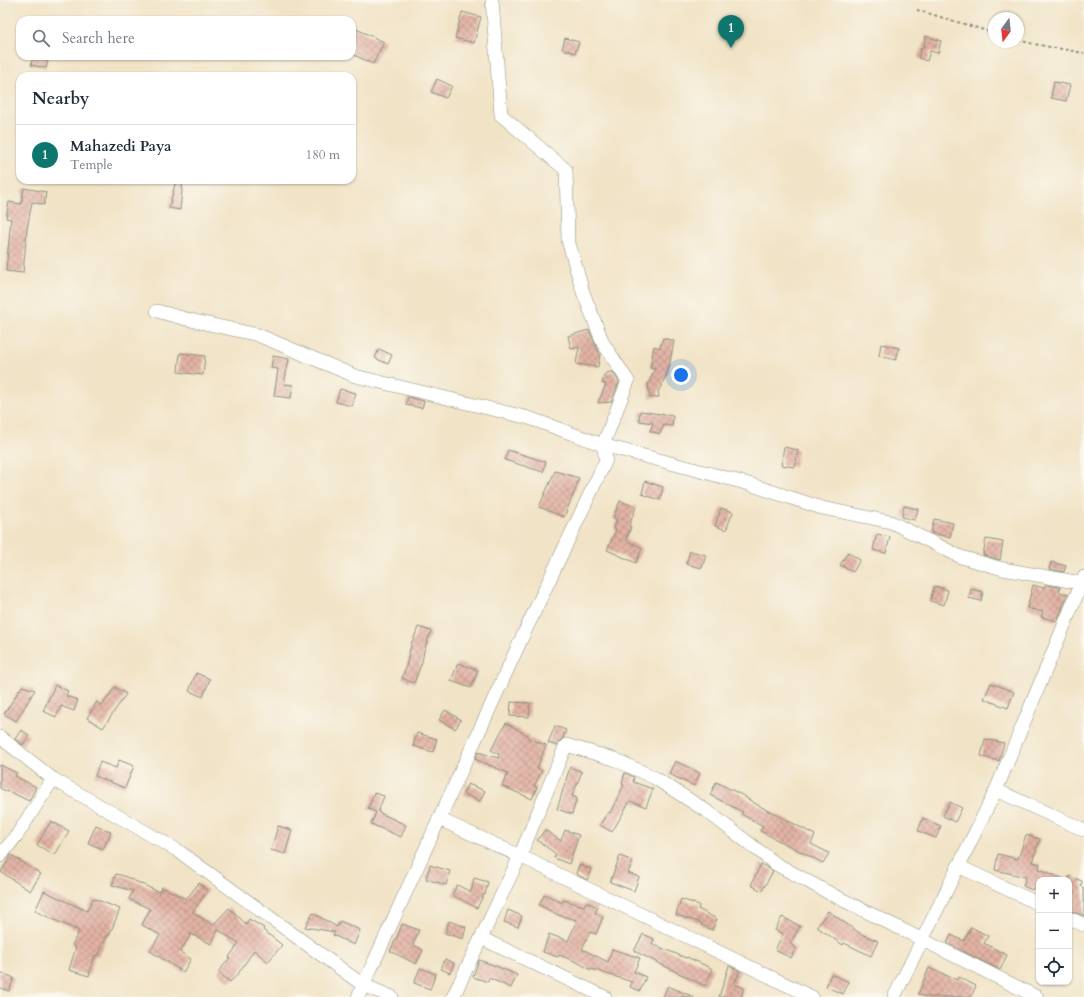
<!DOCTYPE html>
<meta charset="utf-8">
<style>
body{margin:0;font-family:Cardo,serif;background:#f6f6f7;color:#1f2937}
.controls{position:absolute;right:12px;bottom:12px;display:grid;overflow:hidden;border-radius:8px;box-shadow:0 1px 3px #0004}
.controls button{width:36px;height:36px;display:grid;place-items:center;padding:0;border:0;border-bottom:1px solid #e0e1e3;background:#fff;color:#1f2937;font:20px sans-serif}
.compass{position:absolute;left:988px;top:12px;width:36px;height:36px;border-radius:50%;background:#fff;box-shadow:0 1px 3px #0004;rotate:195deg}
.you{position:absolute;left:681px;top:375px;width:14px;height:14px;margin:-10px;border:3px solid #fff;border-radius:50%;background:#1a73e8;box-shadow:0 0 0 6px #1a73e833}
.badge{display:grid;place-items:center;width:26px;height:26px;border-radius:50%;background:#0f766e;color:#fff;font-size:13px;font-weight:700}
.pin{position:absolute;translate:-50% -33px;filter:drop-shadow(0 1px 2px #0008)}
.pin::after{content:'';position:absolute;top:21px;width:14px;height:12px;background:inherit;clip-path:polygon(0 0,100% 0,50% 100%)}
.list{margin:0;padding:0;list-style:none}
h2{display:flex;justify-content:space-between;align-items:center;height:52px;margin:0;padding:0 16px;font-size:17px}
h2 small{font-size:13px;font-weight:400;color:#747a83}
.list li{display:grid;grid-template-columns:26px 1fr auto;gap:12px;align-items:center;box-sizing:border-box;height:60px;padding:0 16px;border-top:1px solid #e0e1e3}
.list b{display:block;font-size:15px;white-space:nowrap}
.list p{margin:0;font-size:13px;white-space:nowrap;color:#747a83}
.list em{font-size:13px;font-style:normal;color:#747a83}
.icon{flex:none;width:22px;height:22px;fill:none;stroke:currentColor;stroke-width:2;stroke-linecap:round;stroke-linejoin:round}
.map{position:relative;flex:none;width:1084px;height:997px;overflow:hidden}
.search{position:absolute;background:#fff;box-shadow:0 1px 3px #0004;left:16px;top:16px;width:340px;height:44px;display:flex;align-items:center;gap:10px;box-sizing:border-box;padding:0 14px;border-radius:12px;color:#747a83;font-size:15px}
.panel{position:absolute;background:#fff;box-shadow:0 1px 3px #0004;left:16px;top:72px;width:340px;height:112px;border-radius:12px}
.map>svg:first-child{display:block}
</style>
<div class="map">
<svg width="1084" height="997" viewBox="0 0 1084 997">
<defs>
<pattern id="building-cross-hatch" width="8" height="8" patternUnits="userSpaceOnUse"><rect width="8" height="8" fill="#e3b3a5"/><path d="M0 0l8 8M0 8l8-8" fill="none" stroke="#b79387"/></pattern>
</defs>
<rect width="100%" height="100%" fill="#fbf7ec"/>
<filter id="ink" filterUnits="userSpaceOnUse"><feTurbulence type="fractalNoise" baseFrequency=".025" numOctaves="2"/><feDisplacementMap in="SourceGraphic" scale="8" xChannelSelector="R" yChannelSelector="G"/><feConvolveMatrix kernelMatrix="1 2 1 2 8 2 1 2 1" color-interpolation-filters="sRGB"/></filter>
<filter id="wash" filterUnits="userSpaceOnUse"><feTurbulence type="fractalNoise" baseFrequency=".012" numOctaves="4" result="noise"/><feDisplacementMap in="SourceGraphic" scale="16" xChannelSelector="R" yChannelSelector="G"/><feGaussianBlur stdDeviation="0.9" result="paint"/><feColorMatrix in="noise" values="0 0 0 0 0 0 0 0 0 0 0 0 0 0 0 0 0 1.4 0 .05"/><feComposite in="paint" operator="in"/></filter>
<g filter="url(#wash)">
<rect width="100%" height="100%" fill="#f1e3c6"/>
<g id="blocks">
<g fill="url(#building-cross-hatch)">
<path d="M462,12L481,17L474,43L455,38Z"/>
<path d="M352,27L384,42L373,64L352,54Z"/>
<path d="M926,36L941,41L938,53L930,51L927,61L918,58L921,48L923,49Z"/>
<path d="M565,38L579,42L575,53L562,49Z"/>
<path d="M33,56H49L46,68L31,65Z"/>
<path d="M437,79L452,86L446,98L431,92Z"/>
<path d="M1054,82L1070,85L1066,101L1051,98Z"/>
<path d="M176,180H183L180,210L169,208Z"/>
<path d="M24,188L46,192L44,205L32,202L27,229L23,273L6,271L11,219L6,218L9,202L21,204Z"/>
<path d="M589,330L596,346L600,354L598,367L576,364L579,347L571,349L568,336Z"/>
<path d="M663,338L674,341L668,372L658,392L659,397L650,398L648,384L655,369L650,368L654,346L660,348Z"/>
<path d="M881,344L899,348L896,360L879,356Z"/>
<path d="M379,349L392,355L388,364L375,358Z"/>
<path d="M180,353L205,356L203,375L178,372Z"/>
<path d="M273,356L289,359L284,384L293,385L291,398L274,396L278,369L271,368Z"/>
<path d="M610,372H613L619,382L611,402L598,403L606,384L602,383L605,374Z"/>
<path d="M340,389L356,393L352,406L336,402Z"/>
<path d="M408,397L424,401L422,408L406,405Z"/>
<path d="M640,411L673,416L672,426L664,425L660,434L650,431L653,423L639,421Z"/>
<path d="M784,447L798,450L795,467L781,465Z"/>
<path d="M508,450L546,462L543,472L505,460Z"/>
<path d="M555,471L579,478L576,488L564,517L539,507Z"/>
<path d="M645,481L663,487L660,500L642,494Z"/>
<path d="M620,501L636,507L629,526L631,527L626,540L642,548L636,563L607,550L616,530L614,528L617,519L613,518Z"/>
<path d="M904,506L918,509L915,520L902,517Z"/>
<path d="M721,508L733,512L726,530L715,526Z"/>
<path d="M934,519L953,523L950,537L931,533Z"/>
<path d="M877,534L890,537L886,553L873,550Z"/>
<path d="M986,539L1003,542L1000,560L983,555Z"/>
<path d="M690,551L706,555L702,568L686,564Z"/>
<path d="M848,552L860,560L853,572L840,565Z"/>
<path d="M1051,562L1066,566L1064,572L1049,569Z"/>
<path d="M1033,585L1044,588L1045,585L1060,587L1059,592L1068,594L1057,621L1041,617L1043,612L1027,608Z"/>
<path d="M934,586L948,590L944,605L930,601Z"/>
<path d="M971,589L983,592L981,601L969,598Z"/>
<path d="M418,627L431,631L424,651L422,662L414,683L402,678L406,667L412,641H413Z"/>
<path d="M458,663L478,670L471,688L451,681Z"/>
<path d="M196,673L210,679L203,697L189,691Z"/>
<path d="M991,683L1014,692L1008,708L984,699Z"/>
<path d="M55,685L68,691L66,696L78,700L74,711L61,706L56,717L43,711Z"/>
<path d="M22,686L35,690L16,721L4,714Z"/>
<path d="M115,687L126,694L103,728L87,718L97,702L102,706Z"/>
<path d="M511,702L530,703L529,717L510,716Z"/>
<path d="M445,710L461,720L455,729L439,720Z"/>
<path d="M506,723L529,736L528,738L546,745L537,768L542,771L534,786L537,787L532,799L502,786L508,773L475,759L478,752L498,758L499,754L491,750Z"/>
<path d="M555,726L566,730L563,738L559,742L557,746L548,743Z"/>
<path d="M21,730L29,735L23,745L15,739Z"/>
<path d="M417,733L437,739L433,752L413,746Z"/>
<path d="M985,739L1004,743L999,761L981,756Z"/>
<path d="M119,760L134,766L125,788L95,776L100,762L116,768Z"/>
<path d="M675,761L700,773L694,786L669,774Z"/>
<path d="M0,765L17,773L15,776L36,787L29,801L8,791V792L0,788Z"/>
<path d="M570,767L582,772L572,796L577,798L572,814L557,809L566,780Z"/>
<path d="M625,773L634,777L633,782L653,789L646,807L630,801L612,832L600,825L608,812L610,813L624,785L622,784Z"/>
<path d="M716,782L746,797V798L770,812V811L815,835L811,844L829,853L823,863L760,831L763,826L741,814L743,812L710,795Z"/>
<path d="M468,784L485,791L480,801L463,794Z"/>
<path d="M374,793L384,796L378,812L406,825L401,837L371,824L376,812L368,809Z"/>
<path d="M950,802L962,808L955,822L943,816Z"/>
<path d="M923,818L941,826L936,838L918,831Z"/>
<path d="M51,821L69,831L55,855L37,845Z"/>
<path d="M96,825L111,832L103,849L88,843Z"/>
<path d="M278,826L292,830L285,854L271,850Z"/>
<path d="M545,830L561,841L565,830L579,835L569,864L554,858L556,854L537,840Z"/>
<path d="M1026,835L1040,839L1032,862L1040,864L1039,869L1067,880H1039V890L1033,888L1032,890L1023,886L1026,877L995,870L998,854L1018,859Z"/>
<path d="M11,855L41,874L30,891L1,872Z"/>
<path d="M620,856L633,861L628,873L639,877L634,891L610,882Z"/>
<path d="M761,864L773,871L762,891L751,885Z"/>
<path d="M430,865L450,871L446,885L426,879Z"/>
<path d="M579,865L591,869L587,880L576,874Z"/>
<path d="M116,874L124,876L159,892L162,887L186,899L199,883L208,891L192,912L213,925L229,908L246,924L249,919L264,928L263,930L282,945L268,962L254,950L238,974L230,982L218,972L230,958L229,957L239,943L218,930L211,944L191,934L180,952L191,959L183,972L150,951L160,935L142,925L150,909L129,899L133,891L112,885Z"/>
<path d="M1069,876L1082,881L1081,886L1084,888V916L1069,910Z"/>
<path d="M474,878L488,882L485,895L484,894L477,908L452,895L457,885L471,892Z"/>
<path d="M44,891L87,911L93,898L120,909L109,936H107L98,956L95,955L89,976L69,970L76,947L72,945L79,931L35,911Z"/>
<path d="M545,894L562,903L563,900L584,906L586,902L598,907L595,913L603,917L596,934L590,932L582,949L608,962L612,949L640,958L634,972L646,977L640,991L630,987L632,982L592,969L591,970L577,962L559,955L558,957L543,952L549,934L568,941L577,920L558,915L539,905Z"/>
<path d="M681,899L699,905L698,909L717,919L712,930L701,925L702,923L676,915Z"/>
<path d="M508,910L522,916L518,927L504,922Z"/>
<path d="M828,911L861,934L878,941L871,956L844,943L843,945L817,927Z"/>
<path d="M313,913L337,927L340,921L360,930L354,945L333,935L335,932L305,927Z"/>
<path d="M782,917L800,926L790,944L796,948L791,958L775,950L783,934L775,930Z"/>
<path d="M449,921L466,927L463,939L445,933Z"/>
<path d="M402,924L419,930L413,945L423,950L416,964L390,951L398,935Z"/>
<path d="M971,927L988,936L984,943L1007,955L1000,970L947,943L951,935L964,941Z"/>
<path d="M643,934L654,939L652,944L686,958L687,957L713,969L705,986L634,951Z"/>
<path d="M445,959L454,963L450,973L441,969Z"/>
<path d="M479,960L496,966L517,975L511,988L489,978L488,982L473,977Z"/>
<path d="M729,966L740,971L734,984L744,988L741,997H719Z"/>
<path d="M420,968L436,974L430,989L414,983Z"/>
<path d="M929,968L957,980L959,977L976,986L971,997H926L918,994Z"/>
<path d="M0,972L14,978L9,991L0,988Z"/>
<path d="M831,974L849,982L843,994L826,987Z"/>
<path d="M668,986L694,997H663Z"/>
</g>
</g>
</g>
<g filter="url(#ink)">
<use href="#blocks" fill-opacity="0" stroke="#88907d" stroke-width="1"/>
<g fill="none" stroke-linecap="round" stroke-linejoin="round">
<defs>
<g id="minor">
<path d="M157,311L186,319L258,335L355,376L529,418L603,445L749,484L822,508L891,522L961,557L1003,569L1081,583"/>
<path d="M0,737L53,779L177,850L363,985L392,997"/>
<path d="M996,790L1084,830"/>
<path d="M439,819L520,856L812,997"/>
<path d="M0,856L17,835L53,779"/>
<path d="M958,866L1039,904"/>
<path d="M1069,918L1084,925"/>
<path d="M481,938L605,997"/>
<path d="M358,997L519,644L606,460L603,445L628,381L603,343L583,292L568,240L566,170L501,115L492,0"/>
<path d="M453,997L520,856L566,745L614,759L655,778L708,812L776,864L831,894L1037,997"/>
<path d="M894,997L996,790L1084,577"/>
</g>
</defs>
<use href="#minor" stroke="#88907d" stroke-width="14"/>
<g stroke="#88907d" stroke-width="2" stroke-dasharray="3 3" stroke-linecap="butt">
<path d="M917,10L994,33"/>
<path d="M1018,40L1034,44L1084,53"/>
</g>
<use href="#minor" stroke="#fff" stroke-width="13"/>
</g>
</g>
</svg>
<div class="controls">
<button>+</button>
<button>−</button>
<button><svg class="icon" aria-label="locate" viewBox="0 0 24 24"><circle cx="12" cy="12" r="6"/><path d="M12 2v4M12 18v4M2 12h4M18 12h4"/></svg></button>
</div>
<svg class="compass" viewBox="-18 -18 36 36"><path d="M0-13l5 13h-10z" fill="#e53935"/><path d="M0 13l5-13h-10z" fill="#747a83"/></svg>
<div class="you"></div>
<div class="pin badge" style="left:731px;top:48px">1</div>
<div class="search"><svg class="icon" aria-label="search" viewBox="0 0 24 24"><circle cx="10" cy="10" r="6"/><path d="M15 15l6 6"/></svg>Search here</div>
<section class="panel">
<h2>Nearby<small></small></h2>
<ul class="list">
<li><span class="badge">1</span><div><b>Mahazedi Paya</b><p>Temple</p></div><em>180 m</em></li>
</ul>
</section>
</div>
